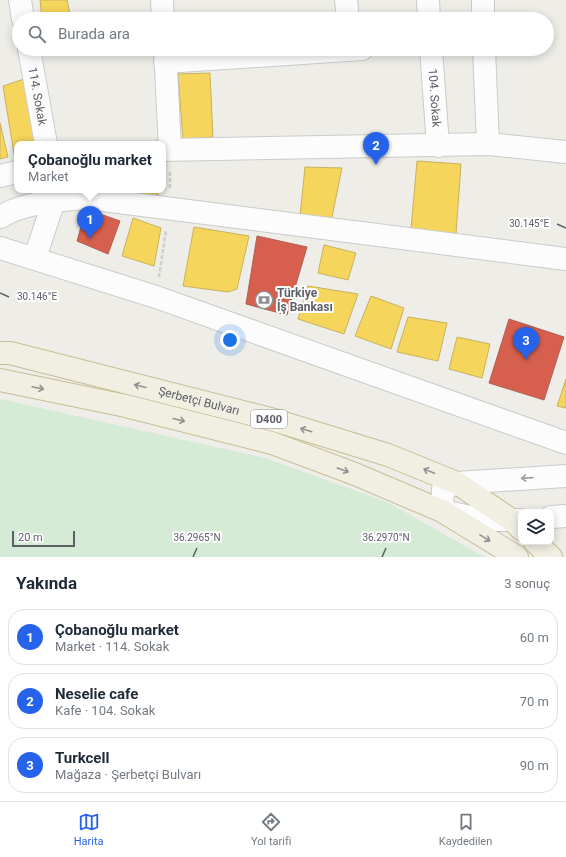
<!DOCTYPE html>
<html lang="tr">
<meta charset="utf-8">
<style>
body{margin:0;font-family:Roboto,sans-serif;background:#f6f6f7;color:#1f2937}
.controls{position:absolute;right:12px;bottom:12px;display:grid;overflow:hidden;border-radius:8px;box-shadow:0 2px 10px #0003}
.controls button{width:36px;height:36px;display:grid;place-items:center;padding:0;border:0;border-bottom:1px solid #e0e1e3;background:#fff;color:#1f2937;font:20px sans-serif}
.scale{position:absolute;left:12px;bottom:10px;width:63px;box-sizing:border-box;padding-left:4px;border:2px solid #5d6067;border-top:0;font-size:11px;line-height:14px;white-space:nowrap;color:#5d6067;-webkit-text-stroke:3px #fff;paint-order:stroke}
.you{position:absolute;left:230px;top:340px;width:14px;height:14px;margin:-10px;border:3px solid #fff;border-radius:50%;background:#1a73e8;box-shadow:0 0 0 6px #1a73e833}
.badge{display:grid;place-items:center;width:26px;height:26px;border-radius:50%;background:#2563eb;color:#fff;font-size:13px;font-weight:700}
.pin{position:absolute;translate:-50% -33px;filter:drop-shadow(0 1px 2px #0008)}
.pin::after{content:'';position:absolute;top:21px;width:14px;height:12px;background:inherit;clip-path:polygon(0 0,100% 0,50% 100%)}
.popup{position:absolute;left:14px;top:141px;width:152px;height:52px;box-sizing:border-box;display:grid;place-content:center;border-radius:8px;background:#fff;filter:drop-shadow(0 1px 3px #0005);font-size:13px;white-space:nowrap;color:#747a83}
.popup b{font-size:15px;color:#1f2937}
.popup::after{content:'';position:absolute;left:50%;top:100%;margin-left:-8px;border:8px solid transparent;border-top-color:#fff}
.list{margin:0;padding:0;list-style:none}
h2{display:flex;justify-content:space-between;align-items:center;height:52px;margin:0;padding:0 16px;font-size:17px}
h2 small{font-size:13px;font-weight:400;color:#747a83}
.list li{display:grid;grid-template-columns:26px 1fr auto;gap:12px;align-items:center;box-sizing:border-box;height:56px;margin:0 8px 8px;padding:0 8px;border:1px solid #e0e1e3;border-radius:16px}
.list b{display:block;font-size:15px;white-space:nowrap}
.list p{margin:0;font-size:13px;white-space:nowrap;color:#747a83}
.list em{font-size:13px;font-style:normal;color:#747a83}
.icon{flex:none;width:22px;height:22px;fill:none;stroke:currentColor;stroke-width:2;stroke-linecap:round;stroke-linejoin:round}
.map{position:relative;flex:none;width:566px;height:557px;overflow:hidden}
.search{position:absolute;background:#fff;box-shadow:0 2px 10px #0003;left:12px;right:12px;top:12px;height:44px;display:flex;align-items:center;gap:10px;box-sizing:border-box;padding:0 14px;border-radius:22px;color:#747a83;font-size:15px}
.sheet{height:244px;background:#fff}
nav{display:flex;justify-content:space-around;align-items:center;box-sizing:border-box;height:56px;border-top:1px solid #e0e1e3;background:#fff;font-size:11px;color:#747a83}
nav a{display:grid;justify-items:center;gap:2px}
nav .on{color:#2563eb}
.map>svg:first-child{display:block}
</style>
<div class="map">
<svg width="566" height="557" viewBox="0 0 566 557">
<rect width="100%" height="100%" fill="#eeede8"/>
<path fill="#d5ebd6" d="M0,399L265,458L387,502L484,557H0Z"/>
<g fill="#f6d55c" stroke="#c8b25f">
<path d="M40,0H67L71,19H42Z"/>
<path d="M210,73L213,137L183,139L178,74Z"/>
<path d="M24,79L38,144H17V154H14L3,86Z"/>
<path d="M0,123L8,157L0,159Z"/>
<path d="M417,161L461,164L456,234L411,229Z"/>
<path d="M305,167L342,168L331,222L300,216Z"/>
<path d="M137,190H158V198L136,197Z"/>
<path d="M133,218L161,228L154,266L122,256Z"/>
<path d="M194,227L249,236L237,289L228,292L183,286Z"/>
<path d="M324,245L356,253L348,280L318,273Z"/>
<path d="M308,286L358,294L344,334L298,319Z"/>
<path d="M371,296L404,308L391,349L355,336Z"/>
<path d="M408,317L447,323L438,361L397,352Z"/>
<path d="M457,337L490,344L482,378L449,369Z"/>
<path d="M566,379V408L557,406Z"/>
</g>
<g fill="#d6604d" stroke="#b26055">
<path d="M86,209L120,221L108,254L77,241Z"/>
<path d="M257,236L307,247L287,315L246,304Z"/>
<path d="M509,319L564,337L544,400L489,383Z"/>
</g>
<g fill="none" stroke-linecap="round" stroke-linejoin="round">
<defs>
<g id="street">
<path d="M20,0L23,19"/>
<path d="M162,0L163,19"/>
<path d="M346,0L348,19"/>
<path d="M428,0L429,19"/>
<path d="M483,0V19"/>
<path id="s1" d="M29,49L46,144"/>
<path d="M165,49L170,149"/>
<path id="s2" d="M431,49L438,146"/>
<path d="M484,49L488,144"/>
<path d="M165,62L362,49"/>
<path d="M163,150L488,144L566,152"/>
<path d="M0,176L17,172"/>
<path d="M0,217C25,202 59,200 87,198L566,259"/>
<path d="M0,248L156,297L566,443"/>
<path d="M35,258L54,200"/>
</g>
<g id="secondary">
<path d="M551,517L566,516"/>
<path d="M521,520H486L442,511L443,489L457,483L566,476"/>
</g>
<g id="highway">
<path id="s3" d="M0,353H10L274,420L388,455L457,483L513,521L521,529"/>
<path d="M0,380L126,406L272,443L355,474L442,511L517,557"/>
<path d="M535,542L551,557"/>
</g>
</defs>
<use href="#street" stroke="#cbcbca" stroke-width="24"/>
<use href="#secondary" stroke="#cacbca" stroke-width="24"/>
<use href="#highway" stroke="#c6be94" stroke-width="24"/>
<g stroke="#cbcfcd" stroke-width="2.5" stroke-dasharray="4 2" stroke-linecap="butt">
<path d="M170,188V171"/>
<path d="M159,277L166,230"/>
</g>
<use href="#street" stroke="#fcfcfc" stroke-width="22"/>
<use href="#secondary" stroke="#fcfcfc" stroke-width="22"/>
<use href="#highway" stroke="#f0efe2" stroke-width="22"/>
</g>
<defs><path id="oneway-shaft" d="M-6 0H5M1.5-3L5.5 0L1.5 3" fill="none" stroke-width="1.6" stroke-linecap="round" stroke-linejoin="round"/></defs>
<g stroke="#909292">
<use href="#oneway-shaft" transform="translate(140 386) rotate(-166)"/>
<use href="#oneway-shaft" transform="translate(38 388) rotate(12)"/>
<use href="#oneway-shaft" transform="translate(179 420) rotate(14)"/>
<use href="#oneway-shaft" transform="translate(306 430) rotate(-163)"/>
<use href="#oneway-shaft" transform="translate(343 470) rotate(20)"/>
<use href="#oneway-shaft" transform="translate(429 471) rotate(-158)"/>
<use href="#oneway-shaft" transform="translate(485 538) rotate(31)"/>
</g>
<use stroke="#9d9ea3" href="#oneway-shaft" transform="translate(527 478) rotate(176)"/>
<path fill="none" stroke="#5d6067" stroke-width="1.5" d="M557,224L566,228M0,293L9,297M193,557L197,548M382,557L386,548"/>
<defs>
<symbol id="bank-ring" viewBox="-11 -11 22 22"><circle r="9.5" fill="#fff" stroke="#909194" stroke-width="1.5"/><path d="M-6-4H6V4H-6ZM0-2.3a2.3 2.3 0 1 0 0 4.6a2.3 2.3 0 1 0 0-4.6Z" fill="#909194"/></symbol>
</defs>
<g fill-rule="evenodd">
<use href="#bank-ring" x="254" y="290" width="20" height="20"/>
</g>
<g text-anchor="middle" stroke-width="4" stroke-linejoin="round" paint-order="stroke">
<rect fill="#fff" stroke="#8e9095" stroke-width="1" x="251" y="410" width="36" height="18" rx="3"/>
<g font-size="11" font-weight="bold" fill="#5d6067">
<text x="269" y="423">D400</text>
</g>
<g font-size="12" fill="#5d6067" stroke="#fff">
<text dy="4" stroke="none"><textPath href="#s1" startOffset="48">114. Sokak</textPath></text>
<text dy="4" stroke="none"><textPath href="#s2" startOffset="49">104. Sokak</textPath></text>
<text dy="4" stroke="none"><textPath href="#s3" startOffset="205">Şerbetçi Bulvarı</textPath></text>
</g>
<g font-size="12" font-weight="bold" fill="#5d6067" stroke="#fff" text-anchor="start">
<text x="277" y="297">Türkiye<tspan x="277" dy="14">İş Bankası</tspan></text>
</g>
</g>
<g font-size="10" text-anchor="middle" fill="#5d6067" stroke="#fff" stroke-width="4" stroke-linejoin="round" paint-order="stroke">
<text x="529" y="227">30.145°E</text>
<text x="37" y="300">30.146°E</text>
<text x="197" y="541">36.2965°N</text>
<text x="386" y="541">36.2970°N</text>
</g>
</svg>
<div class="controls">
<button><svg class="icon" aria-label="layers" viewBox="0 0 24 24"><path d="M12 4l9 5-9 5-9-5zM3 14l9 5 9-5"/></svg></button>
</div>
<div class="scale">20 m</div>
<div class="you"></div>
<div class="pin badge" style="left:90px;top:239px">1</div>
<div class="popup"><b>Çobanoğlu market</b>Market</div>
<div class="pin badge" style="left:376px;top:165px">2</div>
<div class="pin badge" style="left:526px;top:360px">3</div>
<div class="search"><svg class="icon" aria-label="search" viewBox="0 0 24 24"><circle cx="10" cy="10" r="6"/><path d="M15 15l6 6"/></svg>Burada ara</div>
</div>
<section class="sheet">
<h2>Yakında<small>3 sonuç</small></h2>
<ul class="list">
<li><span class="badge">1</span><div><b>Çobanoğlu market</b><p>Market · 114. Sokak</p></div><em>60 m</em></li>
<li><span class="badge">2</span><div><b>Neselie cafe</b><p>Kafe · 104. Sokak</p></div><em>70 m</em></li>
<li><span class="badge">3</span><div><b>Turkcell</b><p>Mağaza · Şerbetçi Bulvarı</p></div><em>90 m</em></li>
</ul>
</section>
<nav>
<a class="on"><svg class="icon" aria-label="map" viewBox="0 0 24 24"><path d="M3 6l6-2 6 2 6-2v14l-6 2-6-2-6 2zM9 4v14M15 6v14"/></svg>Harita</a>
<a><svg class="icon" aria-label="directions" viewBox="0 0 24 24"><path d="M12 3l9 9-9 9-9-9zM9 14v-3h6M13 9l2 2-2 2"/></svg>Yol tarifi</a>
<a><svg class="icon" aria-label="saved" viewBox="0 0 24 24"><path d="M7 4h10v16l-5-4-5 4z"/></svg>Kaydedilen</a>
</nav>
